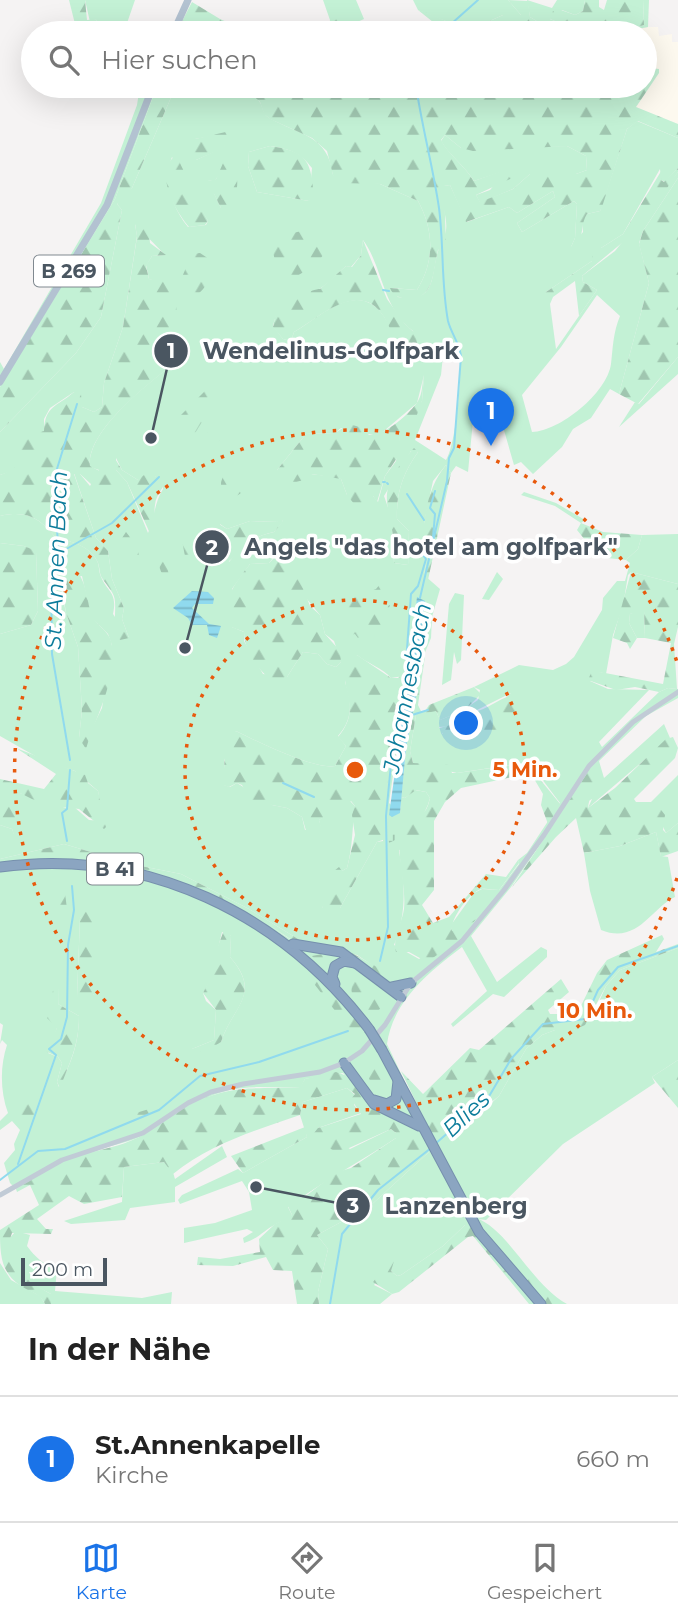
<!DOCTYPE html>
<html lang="de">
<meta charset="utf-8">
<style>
body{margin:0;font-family:Montserrat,sans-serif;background:#f6f6f6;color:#222}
.scale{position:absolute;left:21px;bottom:18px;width:86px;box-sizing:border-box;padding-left:7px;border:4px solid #4a5661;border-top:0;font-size:19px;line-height:24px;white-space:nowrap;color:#4a5661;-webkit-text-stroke:5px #fff;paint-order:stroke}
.you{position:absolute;left:467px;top:724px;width:24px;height:24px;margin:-18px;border:5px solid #fff;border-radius:50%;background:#1a73e8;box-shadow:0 0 0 10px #1a73e833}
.badge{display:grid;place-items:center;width:46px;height:46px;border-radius:50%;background:#1a73e8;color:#fff;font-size:23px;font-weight:700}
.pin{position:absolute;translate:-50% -58px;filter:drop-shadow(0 2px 4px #0008)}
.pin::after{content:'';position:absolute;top:37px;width:24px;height:21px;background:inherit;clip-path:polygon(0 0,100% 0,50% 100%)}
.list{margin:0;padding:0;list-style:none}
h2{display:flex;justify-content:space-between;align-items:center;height:91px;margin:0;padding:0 28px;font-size:30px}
h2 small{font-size:23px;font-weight:400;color:#767676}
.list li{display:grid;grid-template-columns:46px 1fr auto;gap:21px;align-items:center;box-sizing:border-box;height:126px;padding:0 28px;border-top:2px solid #e0e0e0}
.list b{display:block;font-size:26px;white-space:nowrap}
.list p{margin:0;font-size:23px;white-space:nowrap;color:#767676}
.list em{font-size:23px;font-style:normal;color:#767676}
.icon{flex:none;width:38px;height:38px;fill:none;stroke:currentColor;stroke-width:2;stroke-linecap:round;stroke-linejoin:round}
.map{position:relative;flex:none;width:678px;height:1304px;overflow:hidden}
.search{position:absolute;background:#fff;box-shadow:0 7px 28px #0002;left:21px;right:21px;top:21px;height:77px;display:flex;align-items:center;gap:18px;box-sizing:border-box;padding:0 24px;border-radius:38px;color:#767676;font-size:26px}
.sheet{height:217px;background:#fff}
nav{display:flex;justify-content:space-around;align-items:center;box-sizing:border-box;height:98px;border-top:2px solid #e0e0e0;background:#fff;font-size:19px;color:#767676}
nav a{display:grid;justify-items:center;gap:4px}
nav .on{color:#1a73e8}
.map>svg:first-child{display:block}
</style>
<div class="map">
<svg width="678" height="1304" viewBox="0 0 678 1304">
<defs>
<pattern id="forest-firs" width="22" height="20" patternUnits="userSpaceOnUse" patternTransform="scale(1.75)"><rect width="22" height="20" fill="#c3f1d5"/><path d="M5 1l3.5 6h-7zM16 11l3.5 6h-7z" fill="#a0c6b0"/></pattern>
<pattern id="wetland-marsh" width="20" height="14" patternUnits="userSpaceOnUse" patternTransform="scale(1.75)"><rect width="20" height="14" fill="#c3f1d5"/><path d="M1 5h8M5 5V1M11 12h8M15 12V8" fill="none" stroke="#a0c6b0"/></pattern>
<pattern id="water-rules" width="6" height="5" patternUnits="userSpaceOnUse" patternTransform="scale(1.75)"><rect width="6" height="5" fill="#90daee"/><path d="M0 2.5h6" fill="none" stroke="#78b4c4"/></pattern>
</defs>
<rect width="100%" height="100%" fill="#f5f3f3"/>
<path fill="#fdf9ef" d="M648,27H658L659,36L672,34V42H678V124L636,107L659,73L645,81V33H626Z"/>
<g fill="#c3f1d5" fill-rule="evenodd">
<path d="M85,0H135L126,26L97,22L96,19L90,22Z"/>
<path d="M323,0H356L364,19L355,23L352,33H349V24L332,29L333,33H252L233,25L324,31L329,27L330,20Z"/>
<path d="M413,0H508L521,15H503L463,33H445L453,24L418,10Z"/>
<path d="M527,0L552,8L557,0H585L583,11L575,15L562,10L550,19L562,24L561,28H548L530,17Z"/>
<path d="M643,0H649L648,27L616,33L644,25Z"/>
<path d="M140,86L148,88L157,86L115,199L0,387V362L4,369L101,203L137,105Z"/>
<path d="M176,86H243C247,91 255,95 259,101C264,108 262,115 271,119C300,135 328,135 333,175L380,184L418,201C434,230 435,261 417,290L392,288L398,297C437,303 430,278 438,251C440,245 445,237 446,230C448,216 439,201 443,186L450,185L467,222L509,207L517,213L553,191L555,197L517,223L522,232L574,201L577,204L575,238L571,247L583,232L582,221L587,214L600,211L627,129L637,121L678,138V168L665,182L661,180L660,169L623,234L601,248L592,261L546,292L545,304H550L556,349L597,290L583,282L582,276L615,251L678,172V178L643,231L639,243L649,283L619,394L610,389L591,418L573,429L562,447L533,474L521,462L514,465L495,399L475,400L468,472L456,466L451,473L446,465L433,481L424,523L430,538L424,575L440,589L432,617L431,638L416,674L391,678C383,668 368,664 357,655L345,682C352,703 353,719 338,736L346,746L335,766C315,770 256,741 236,731L224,761V785L230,787L237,783L272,805L287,808L302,817L305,830H321L319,820L350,801L355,806C352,828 353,846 347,868L342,871L322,908H340L377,842L383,841C384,808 382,745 401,718L389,803L400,813L401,797L405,798L415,790L426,792L430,798C426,816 409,834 399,851C405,883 407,914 394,945L419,959L461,931H452L451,925L474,893L482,889L499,890L519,864L518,860L527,853L560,803L529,762L457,773L413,763L410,751L416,715L421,711H436L440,720L462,711L466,719L455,726L439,727L444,736L471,723L477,725L511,693L473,712L469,706L478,700L480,690L474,687L519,665L553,670L566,664L574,657L602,610L603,598L617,581H625L630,563L626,560L638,549L642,535L678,534V584L631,572L628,575L623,606L613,635L606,674L600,672L590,681L608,689L649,690L599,742L602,747L659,692L668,688L678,689V698L646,716L599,761L604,778L664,724L670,738L588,808L592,799L558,818L511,887L471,936L497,982L541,947L547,950V957L504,997L493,994L453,1027L451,1024L487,991L462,947C429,972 393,1001 387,1044L429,1133L483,1111L499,1096L526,1049L542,1035L555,1030H574L593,1015L606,986L620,970L678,948V1060L652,1077L655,1083L563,1144L486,1220L478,1219L508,1262L546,1304H535L470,1226L465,1225L443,1246L401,1275L397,1276L391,1271L392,1264L374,1285L392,1294L380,1304H319L318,1292L328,1249L317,1235L369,1207L429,1152L397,1117L374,1109L343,1073L305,1079L301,1087C275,1089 251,1084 226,1091C194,1099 174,1121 146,1134C131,1142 115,1144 99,1150C71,1161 44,1176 16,1189L10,1183L4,1163L15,1150L14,1144L20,1130L12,1121L0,1130V1121L8,1113C0,1091 0,1066 7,1045L2,1040L0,1044L3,1025L0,1023V863C86,854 172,868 248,911C264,920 278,932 293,941C310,949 333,946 351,954C370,963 379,979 401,981L392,978L357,955L303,942L249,909L181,874L131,864L64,844L0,859V825L12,829L14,834L20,793L66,808L73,806L89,820L103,821L98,791L75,771L44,761L0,736V634L31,625L38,611L36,552L24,546L0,543V516C27,510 41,518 57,540C71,539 93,548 98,563C99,566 99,571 100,574C106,592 118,591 113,614L129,638L122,619L124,608L112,579L108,551L96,538L74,473L80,474L90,486L99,470L90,467C86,432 146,385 172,365L159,282L149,279L146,265L152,256L165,255L135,224L137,236L123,327L104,383L102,407L94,412L82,407L74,392L50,408L44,419V431L16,470L0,475V432L76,353L101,317L122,210L117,204L124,193L132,188ZM225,134L224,147L196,160L195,139ZM270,146C289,149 300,152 312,168L309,201L257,192L248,166L249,152ZM172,157L208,221L206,225L188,227C173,208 162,181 172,157ZM220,174L221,208L208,181L215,180ZM363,240C383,267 382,308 413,331L415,346L409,349C391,336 394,331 383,315C357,279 320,317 294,332L291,341L283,339L273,326C281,292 296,305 321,288C330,282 338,273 346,266L351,267L361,255ZM597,295L620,316C613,333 613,347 611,364C607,393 560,431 532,432L522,395L561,347ZM457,343C465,359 456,446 446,460L415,440L441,375L444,346ZM424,375L422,401L400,435L396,461L385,476L378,502L373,496L347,495L341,479L336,477L277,470L306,434L335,433L341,428L378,436L417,403ZM411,451L418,452C403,473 396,493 397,519L409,531L408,565L394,563L392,519L384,496ZM116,458L122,470L138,480L154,478L160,472L163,489C154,503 155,517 148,533L127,482L116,470ZM277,518L283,521L274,532C252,537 243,545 229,562L220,524L227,529L250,521L278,522ZM273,558L320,615L325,634L334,641L341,662L336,667L327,664L318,654L303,652L287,677L263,674L244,641V632L232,627V589L250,564L269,563ZM82,576L91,617L108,634L112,645L102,708L92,728L79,738L82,710L78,647L66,613L59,579ZM87,912L93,994L97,998L77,996L80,918ZM222,932L231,936L230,957C263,994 232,1007 221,1042L192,1049L214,1040L216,1010L206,1001L203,993L210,981ZM59,986L58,1004L79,1016C79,1044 71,1063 59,1087L57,1082L62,1063L58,1057L48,1053L57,1028Z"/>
<path d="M380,86H413V96L388,92Z"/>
<path d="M445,135L461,148L567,146L586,156L587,170L576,174H530L513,189L480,203L476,195L490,190L507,170L474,181C464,165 449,155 441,141Z"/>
<path d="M678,357V374L619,427L635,402L639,404Z"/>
<path d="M524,492L556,503L585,520L581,523L555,506L521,495Z"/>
<path d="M497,572L503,579L489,600L482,599Z"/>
<path d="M455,593L464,595L461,660L457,664L454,652L451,680L442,685L449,604Z"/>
<path d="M640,610L644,611L645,638H637L629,623L630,614Z"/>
<path d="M678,775V823L666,833L651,802Z"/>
<path d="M656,832L661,856L668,857L675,897C652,907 638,945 601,930L590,891L584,853L620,846Z"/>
<path d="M347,1088L355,1095L354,1105L361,1113L318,1128L350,1149L391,1129L396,1133V1138C360,1162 323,1181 288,1207L292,1215C287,1221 282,1220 276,1224C263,1231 258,1239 244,1243L243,1238L253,1232L247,1229L184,1243V1228L215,1223L252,1210L249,1192L242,1181L180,1204L178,1200L182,1195L238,1169L243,1173L307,1137L300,1115L303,1102Z"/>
<path d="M222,1146L227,1157L175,1187V1202L130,1208L125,1220L71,1224L64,1221L122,1202L124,1167L164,1162L172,1169L175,1179Z"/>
<path d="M16,1231L30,1235L27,1246C35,1257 44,1265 57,1269L55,1291L142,1298L172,1292L171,1304H51V1294C27,1281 5,1272 7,1241Z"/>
<path d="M0,1263L11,1280L40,1296L45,1304H0Z"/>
</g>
<g fill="url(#forest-firs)" fill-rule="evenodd">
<path d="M69,0H85L87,20L97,19L94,30L76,28Z"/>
<path d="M508,0L528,1L530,17L548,28H561L562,24L550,19L553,11L561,10L575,15L583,11L585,0H599V7L604,10L607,0H643L644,25L616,33H463L503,15H521Z"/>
<path d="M192,2L220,19L252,33H176Z"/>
<path d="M418,10C432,14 442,19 454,25L445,33H425L433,26V22Z"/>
<circle cx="341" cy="25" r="9"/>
<path d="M651,68L659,69V73L636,107L678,124V138L638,121L627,129L602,207L600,211L587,214C581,223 583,234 579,244L571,247L575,238L577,204L574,201L522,232L517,223L555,197L553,191L517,213L509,207L466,222L450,185L444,186L446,246L438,250C433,269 435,300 408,299C400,298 393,296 390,288L417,290C435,261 434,230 418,201L380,184L342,183L333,175L327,151L312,138L270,119L264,114L260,102L243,86H380L388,92L412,96L413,86H419L421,95L427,86H589L584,90L586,93C605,82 618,83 638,93L645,86L647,72ZM445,135L461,148L473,151L567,146L586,156L587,170L576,174H530L513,189L480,202L476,195L512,178V173L507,169L474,181C464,165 448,154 441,140Z"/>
<path d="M157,86H176L132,188L117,204L122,210L101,317L76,353L0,432V387L115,199Z"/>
<path d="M230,131L224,148L196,160L186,152V145L195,139Z"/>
<path d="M270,146C294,150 309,153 312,180C313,190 315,192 309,201L257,192L248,166L249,152Z"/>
<path d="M176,155L208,221L205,225L189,227C175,211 153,172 176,155Z"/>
<path d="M224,161L233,163C240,179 240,202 221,208L214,194L208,189V181L216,179Z"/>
<path d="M663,168L661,180L664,182L678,168V172L640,228L582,276L583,282L597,290L579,316L575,281L553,297L550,304H545L543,298L546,292L592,261V247L601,248L623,234Z"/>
<path d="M678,178V357L638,404L619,394L649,283L639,244L643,231Z"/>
<path d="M139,222L149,232L150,243L166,255L152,256L146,266L149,279L171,282L177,304L172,365C147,385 86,432 90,466L111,477L113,490L103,495L80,474H74L96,538L108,551L112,579L124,608L122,619L129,638L120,640C112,625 116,618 115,602C115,593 107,586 102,578C99,573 100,568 98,563C93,548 70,539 57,540C41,518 27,510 0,516V475C17,468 21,466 20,446L33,434L44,431C45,405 57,407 74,392L81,394L82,407L94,412L102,407L104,383L123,327L137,237L135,223Z"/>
<path d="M311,229L326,233C335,254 310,268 294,278C276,272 270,254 274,237Z"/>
<path d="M363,240L387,299L405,324L416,334L417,344L409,349L400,346C393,337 390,327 384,317C360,278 320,317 294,332L291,341L283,339L273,327C275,320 275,309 281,304C287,300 313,289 320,289L346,266L352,267L361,255Z"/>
<path d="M200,253L212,261C215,278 204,290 191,300L185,295L182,277L192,254Z"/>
<path d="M424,374L422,401L411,431L400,435L399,455L385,476L377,502L373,496L364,506L355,505L347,495L341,479L312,474C299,485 286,485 277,470L306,434L335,433L349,424L363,428L369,435C383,437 410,414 418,401C423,393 422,382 424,374Z"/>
<path d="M205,391L211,392L216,399L192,438L176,432L173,423Z"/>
<path d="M215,416H220L224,423L219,441L210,445L203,443Z"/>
<path d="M414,448L418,452C403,473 396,493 397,519L409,531L408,565L394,563C397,503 366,501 414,448Z"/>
<path d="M114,457L122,470L138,480L144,475L155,477L160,468L166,469C170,484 156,492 155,505C153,518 159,525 152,538L127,482L116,470Z"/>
<path d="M446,465L451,473L428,580L424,575L430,538L423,534C425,509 430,484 446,465Z"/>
<circle cx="233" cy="484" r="12"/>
<path d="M272,510L281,515L283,522L274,532C241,539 244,554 219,568L214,543L215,527L219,524L227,529L250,521L278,522L267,511Z"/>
<path d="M581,523L603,532L642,535L638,549L626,560L579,555L585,540L577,530Z"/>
<path d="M187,528L194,550V566L188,572L181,535L183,529Z"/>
<path d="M126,532L137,546L140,561L137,564L122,538Z"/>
<path d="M0,543L24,546L36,551L38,611L31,625L0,634Z"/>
<path d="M163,547L169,575L166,578C157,570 159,560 159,549Z"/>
<path d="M277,555L286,556L296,570L310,606L320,615L325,634L340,651L341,662L336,667L327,664L318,654L303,652L287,677L273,681C258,671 244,650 244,632C239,629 232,629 229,624C217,605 239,578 250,564L269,563Z"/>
<path d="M58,561C84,567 85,587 90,610C93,625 111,630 112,646C116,682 96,716 86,749L79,738L82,710L78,647L66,613Z"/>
<path d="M631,572L678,584V627L674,644L677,689L668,688L659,692L635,687L616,690L588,680L591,673L600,672L663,684L671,643L645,638L644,611L630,614L629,623L637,638L630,649L627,643L613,638Z"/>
<path d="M387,576L390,577L388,593L375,601V608L390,605L382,629L371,643L366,634L358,638L355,634L350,635L351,619L335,609L338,596L349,583L366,593L376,589Z"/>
<path d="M420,653L425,656L418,705L421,711L416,715L410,751L413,763L449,765L452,773H457L532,762L534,772L561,805L548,824L541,805L543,794L533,777L522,775L461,788L445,802L434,821V890L422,905L433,923L449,917L486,874L506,877L518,860L519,863L499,890C494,890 486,888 481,889C469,893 450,919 452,931H461L477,918L457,941L427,962L409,952H396C392,939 402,923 404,909C407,879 389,842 410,817C424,816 427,811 430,798L426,792L416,790L405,798L401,797L406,748L416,697L406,693L401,718L395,728L384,813L388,838L377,842L340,908L331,916H325L322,908L334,871L339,867L342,871L347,868L355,835L352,815L355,806L351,801L345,806L346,814L334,813L319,820L322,830L317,834H307L302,817L287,808L251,801L242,785L237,783L229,787L223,785C225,767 222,744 236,731C256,741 315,770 335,766L346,746L338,737C364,706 337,690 347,659L357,655L391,678H398L406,671L409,674L418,672Z"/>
<path d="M474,687L481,694L469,706L473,712C495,709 514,680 534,704L518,719L516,728C489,743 492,732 471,723L465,726L466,738L447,749L443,744V733L432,732C442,725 454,726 466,719L465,714L462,711L440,720L436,711L426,713L425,711L429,705Z"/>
<path d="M673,737L678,748L675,758L634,799L636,802H655L665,815L663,830L666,833L678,823V851L661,857L656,832L620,846L584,853L576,818L556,837L512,887L588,772L595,769C598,787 589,795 588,808L615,788L666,739Z"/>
<path d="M16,748L85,775L88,783L98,791L106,827L104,829L79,809L44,805L20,793V833L14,835L12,829L0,825V779L44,789L56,774Z"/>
<path d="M64,844L131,864L181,874L249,909L303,942L343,948L402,981L387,980L350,954L295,942L247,911L164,876L100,861L63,859L0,863V859Z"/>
<path d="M64,886L68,916L65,917L59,914L57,902L60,888Z"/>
<path d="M92,903L97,907L93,994L101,999L100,1001L80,1000L77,996L80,918Z"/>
<path d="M224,930L231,936L230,957C263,995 232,1007 221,1042L206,1051L192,1053V1049L214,1040L216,1010L203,993L209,981L203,971L205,962L215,954Z"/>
<path d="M662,935L664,939L656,952L678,944V948L620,970L606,986L585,1025L574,1030H555L542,1035L526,1049L499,1096L437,1146L401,1071L423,1094L470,1048L479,1050L561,979L569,992L548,1010L550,1014H577L597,973L607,960Z"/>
<path d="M290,953C321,974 347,1006 369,1036L367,1041L358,1040Z"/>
<path d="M322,954L342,956L332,965L329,975L312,956Z"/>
<path d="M363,980L380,993L383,1002L380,1009L371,1016C359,1007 346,995 354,981Z"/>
<path d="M57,984L58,1004L79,1016C79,1045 70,1062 60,1088L57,1082L62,1063L58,1057L45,1051L57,1028L47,1018L54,986Z"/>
<path d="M374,1046L390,1076L383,1086H375L369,1079L366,1057Z"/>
<path d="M678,1060V1108L652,1077Z"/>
<path d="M336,1072L350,1077L374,1109L414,1126L429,1152L369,1207L317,1235L328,1249L318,1292L319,1304H297L292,1271L273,1270L266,1257L233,1266L197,1265L198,1257L220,1259L260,1252L259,1239L275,1224L292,1215L287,1204L307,1195L337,1172L351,1168L396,1138V1133L391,1129L338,1153L315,1140L314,1133L318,1128L361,1114L351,1099L355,1094L347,1088L303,1102L300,1115C254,1131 212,1143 173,1174L164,1162L124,1167L122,1197L84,1204L69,1196L37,1219L46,1229H53L51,1234L12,1233C0,1264 29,1282 51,1294V1304H45C41,1296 36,1294 28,1290C1,1276 0,1258 0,1230L39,1205L30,1185L17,1192L16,1189C36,1177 56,1165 78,1157C95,1150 114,1148 130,1141C153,1133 169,1115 190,1105C233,1083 256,1090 300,1087L305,1079Z"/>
<path d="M19,1094L42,1103L31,1131L18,1126L16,1122Z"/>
<path d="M149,1109L155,1123L134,1135L126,1116Z"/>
<path d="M305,1127L307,1137L243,1173L231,1156Z"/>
<path d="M476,1218C507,1228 531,1284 567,1304H546L508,1262Z"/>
<path d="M465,1225H470L535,1304H529L473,1236L468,1237L399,1292L392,1294L373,1282L389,1261H394L391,1271L397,1276L401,1275L443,1246Z"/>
</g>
<path fill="url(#wetland-marsh)" d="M387,821L399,822L395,840L389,843Z"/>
<g fill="url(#water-rules)">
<path d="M192,591L208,592L214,598L213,604H195L192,608L209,624L221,626L217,638L209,635L207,625H192L188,618L173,608Z"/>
<path d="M417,597L425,601L418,672L408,674Z"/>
<path d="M413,690L416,697L406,748L400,813L392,817L389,815L406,693Z"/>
</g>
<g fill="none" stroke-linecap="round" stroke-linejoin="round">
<g stroke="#90daee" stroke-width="2">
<path d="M441,33L478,0"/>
<path d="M416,86C422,127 433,167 439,208C444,246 441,283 448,321C451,333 459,342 461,356L454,448L449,458L447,481L420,598"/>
<path d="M383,290L389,291"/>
<path d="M383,482H385"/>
<path d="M387,483L388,484"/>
<path d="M407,494L424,520"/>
<path d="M61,552L112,523L159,477"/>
<path d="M405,676L411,594L418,586L426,559L422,554L424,545H428L433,537L435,514L430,508L435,491"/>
<path d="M412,715L428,710"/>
<path d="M70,760L52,654L51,573L59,552L54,499L56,472L77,404"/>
<path d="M283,783L314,797"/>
<path d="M67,841L62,813L67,809L70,770"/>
<path d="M380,961L388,927L386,816L391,764L409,673"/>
<path d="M435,1144L488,1098L511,1059L543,1024L585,1019L598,990L618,967L678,946"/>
<path d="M18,1164L56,1055L49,1049L61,1039L67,1017L68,945L74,910L72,886"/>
<path d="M0,1180L38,1151L65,1149L159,1110L200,1076L259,1062L348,1031"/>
<path d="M330,1304L342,1234L378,1190L431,1148"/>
</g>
<defs>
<g id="highway">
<path d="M0,867C146,847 282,914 369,1029"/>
<path d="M293,944L341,952L401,997"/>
<path d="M335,984L332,977L335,966L344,961L355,963"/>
<path d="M392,987L411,983"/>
<path d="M382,1050L479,1232L541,1304"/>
<path d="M344,1063L374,1104L419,1126"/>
<path d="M374,1100L387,1104L396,1099L398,1081"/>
</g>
</defs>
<use href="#highway" stroke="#7690ad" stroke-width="11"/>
<path stroke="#c1cbd6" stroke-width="5" d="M0,1195L62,1160L143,1133L188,1103L211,1092L243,1084L320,1072L344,1063L362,1051L385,1025L411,983L462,941L504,890L544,835L589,766L633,722L678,692"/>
<g stroke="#b3c2d1" stroke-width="7">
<path d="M173,33L188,0"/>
<path d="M0,382L107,205L153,86"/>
</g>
<use href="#highway" stroke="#8ba5c1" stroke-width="9"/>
<defs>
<path id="highway-bridge" d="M369,1029L382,1050"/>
</defs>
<use href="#highway-bridge" stroke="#7690ad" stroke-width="11" stroke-linecap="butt"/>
<use href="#highway-bridge" stroke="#8ba5c1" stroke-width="9"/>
</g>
<g fill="none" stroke="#e8590c" stroke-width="3.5" stroke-dasharray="3.5 7">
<circle cx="355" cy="770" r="170"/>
<path d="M677 878A340 340 0 1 1 677 662"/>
</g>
<g text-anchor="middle" stroke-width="7" stroke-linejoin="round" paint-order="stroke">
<g fill="#fff" stroke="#808990" stroke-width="2">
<rect x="34" y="255.5" width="70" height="31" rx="5"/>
<rect x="87" y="853.5" width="56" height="31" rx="5"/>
</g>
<g font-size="19" font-weight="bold" fill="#4a5661">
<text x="69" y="278">B 269</text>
<text x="115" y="876">B 41</text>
</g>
<g font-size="23" font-style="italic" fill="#0c7c9b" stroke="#fff">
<text transform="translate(56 560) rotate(-88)" y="8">St. Annen Bach</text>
<text transform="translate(407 688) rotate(-79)" y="8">Johannesbach</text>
<text transform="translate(466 1114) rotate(-43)" y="8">Blies</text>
</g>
</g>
<circle cx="355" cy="770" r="10" fill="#e8590c" stroke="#fff" stroke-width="3.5"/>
<g font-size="21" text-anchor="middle" font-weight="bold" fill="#e8590c" stroke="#fff" stroke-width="7" stroke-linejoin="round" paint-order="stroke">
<text x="525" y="777">5 Min.</text>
<text x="595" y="1018">10 Min.</text>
</g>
<path fill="none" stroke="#4a5661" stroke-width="2.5" d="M151 438L171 351M185 648L212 547M256 1187L353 1206"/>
<g fill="#4a5661" stroke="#fff" stroke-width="2.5">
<circle cx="151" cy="438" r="7"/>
<circle cx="185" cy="648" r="7"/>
<circle cx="256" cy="1187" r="7"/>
<circle cx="171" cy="351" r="18"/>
<circle cx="212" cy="547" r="18"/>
<circle cx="353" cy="1206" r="18"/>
</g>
<g font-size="21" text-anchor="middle" font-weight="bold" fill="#fff">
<text x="171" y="358">1</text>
<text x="212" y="555">2</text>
<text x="353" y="1213">3</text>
</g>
<g font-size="23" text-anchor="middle" font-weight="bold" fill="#4a5661" stroke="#fff" stroke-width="7" stroke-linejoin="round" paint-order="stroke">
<text x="331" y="359">Wendelinus-Golfpark</text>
<text x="431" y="555">Angels "das hotel am golfpark"</text>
<text x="456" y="1214">Lanzenberg</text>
</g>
</svg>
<div class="scale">200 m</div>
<div class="you"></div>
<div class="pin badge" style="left:491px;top:446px">1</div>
<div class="search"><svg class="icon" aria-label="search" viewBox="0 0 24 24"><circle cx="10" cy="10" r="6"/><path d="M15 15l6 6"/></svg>Hier suchen</div>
</div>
<section class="sheet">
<h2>In der Nähe<small></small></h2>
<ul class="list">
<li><span class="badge">1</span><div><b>St.Annenkapelle</b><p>Kirche</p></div><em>660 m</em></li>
</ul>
</section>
<nav>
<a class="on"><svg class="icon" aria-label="map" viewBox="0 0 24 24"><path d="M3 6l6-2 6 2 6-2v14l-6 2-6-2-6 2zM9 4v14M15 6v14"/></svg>Karte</a>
<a><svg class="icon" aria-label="directions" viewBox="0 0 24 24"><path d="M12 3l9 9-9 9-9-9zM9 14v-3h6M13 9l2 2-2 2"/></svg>Route</a>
<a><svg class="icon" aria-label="saved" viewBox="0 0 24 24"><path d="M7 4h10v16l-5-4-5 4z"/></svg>Gespeichert</a>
</nav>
